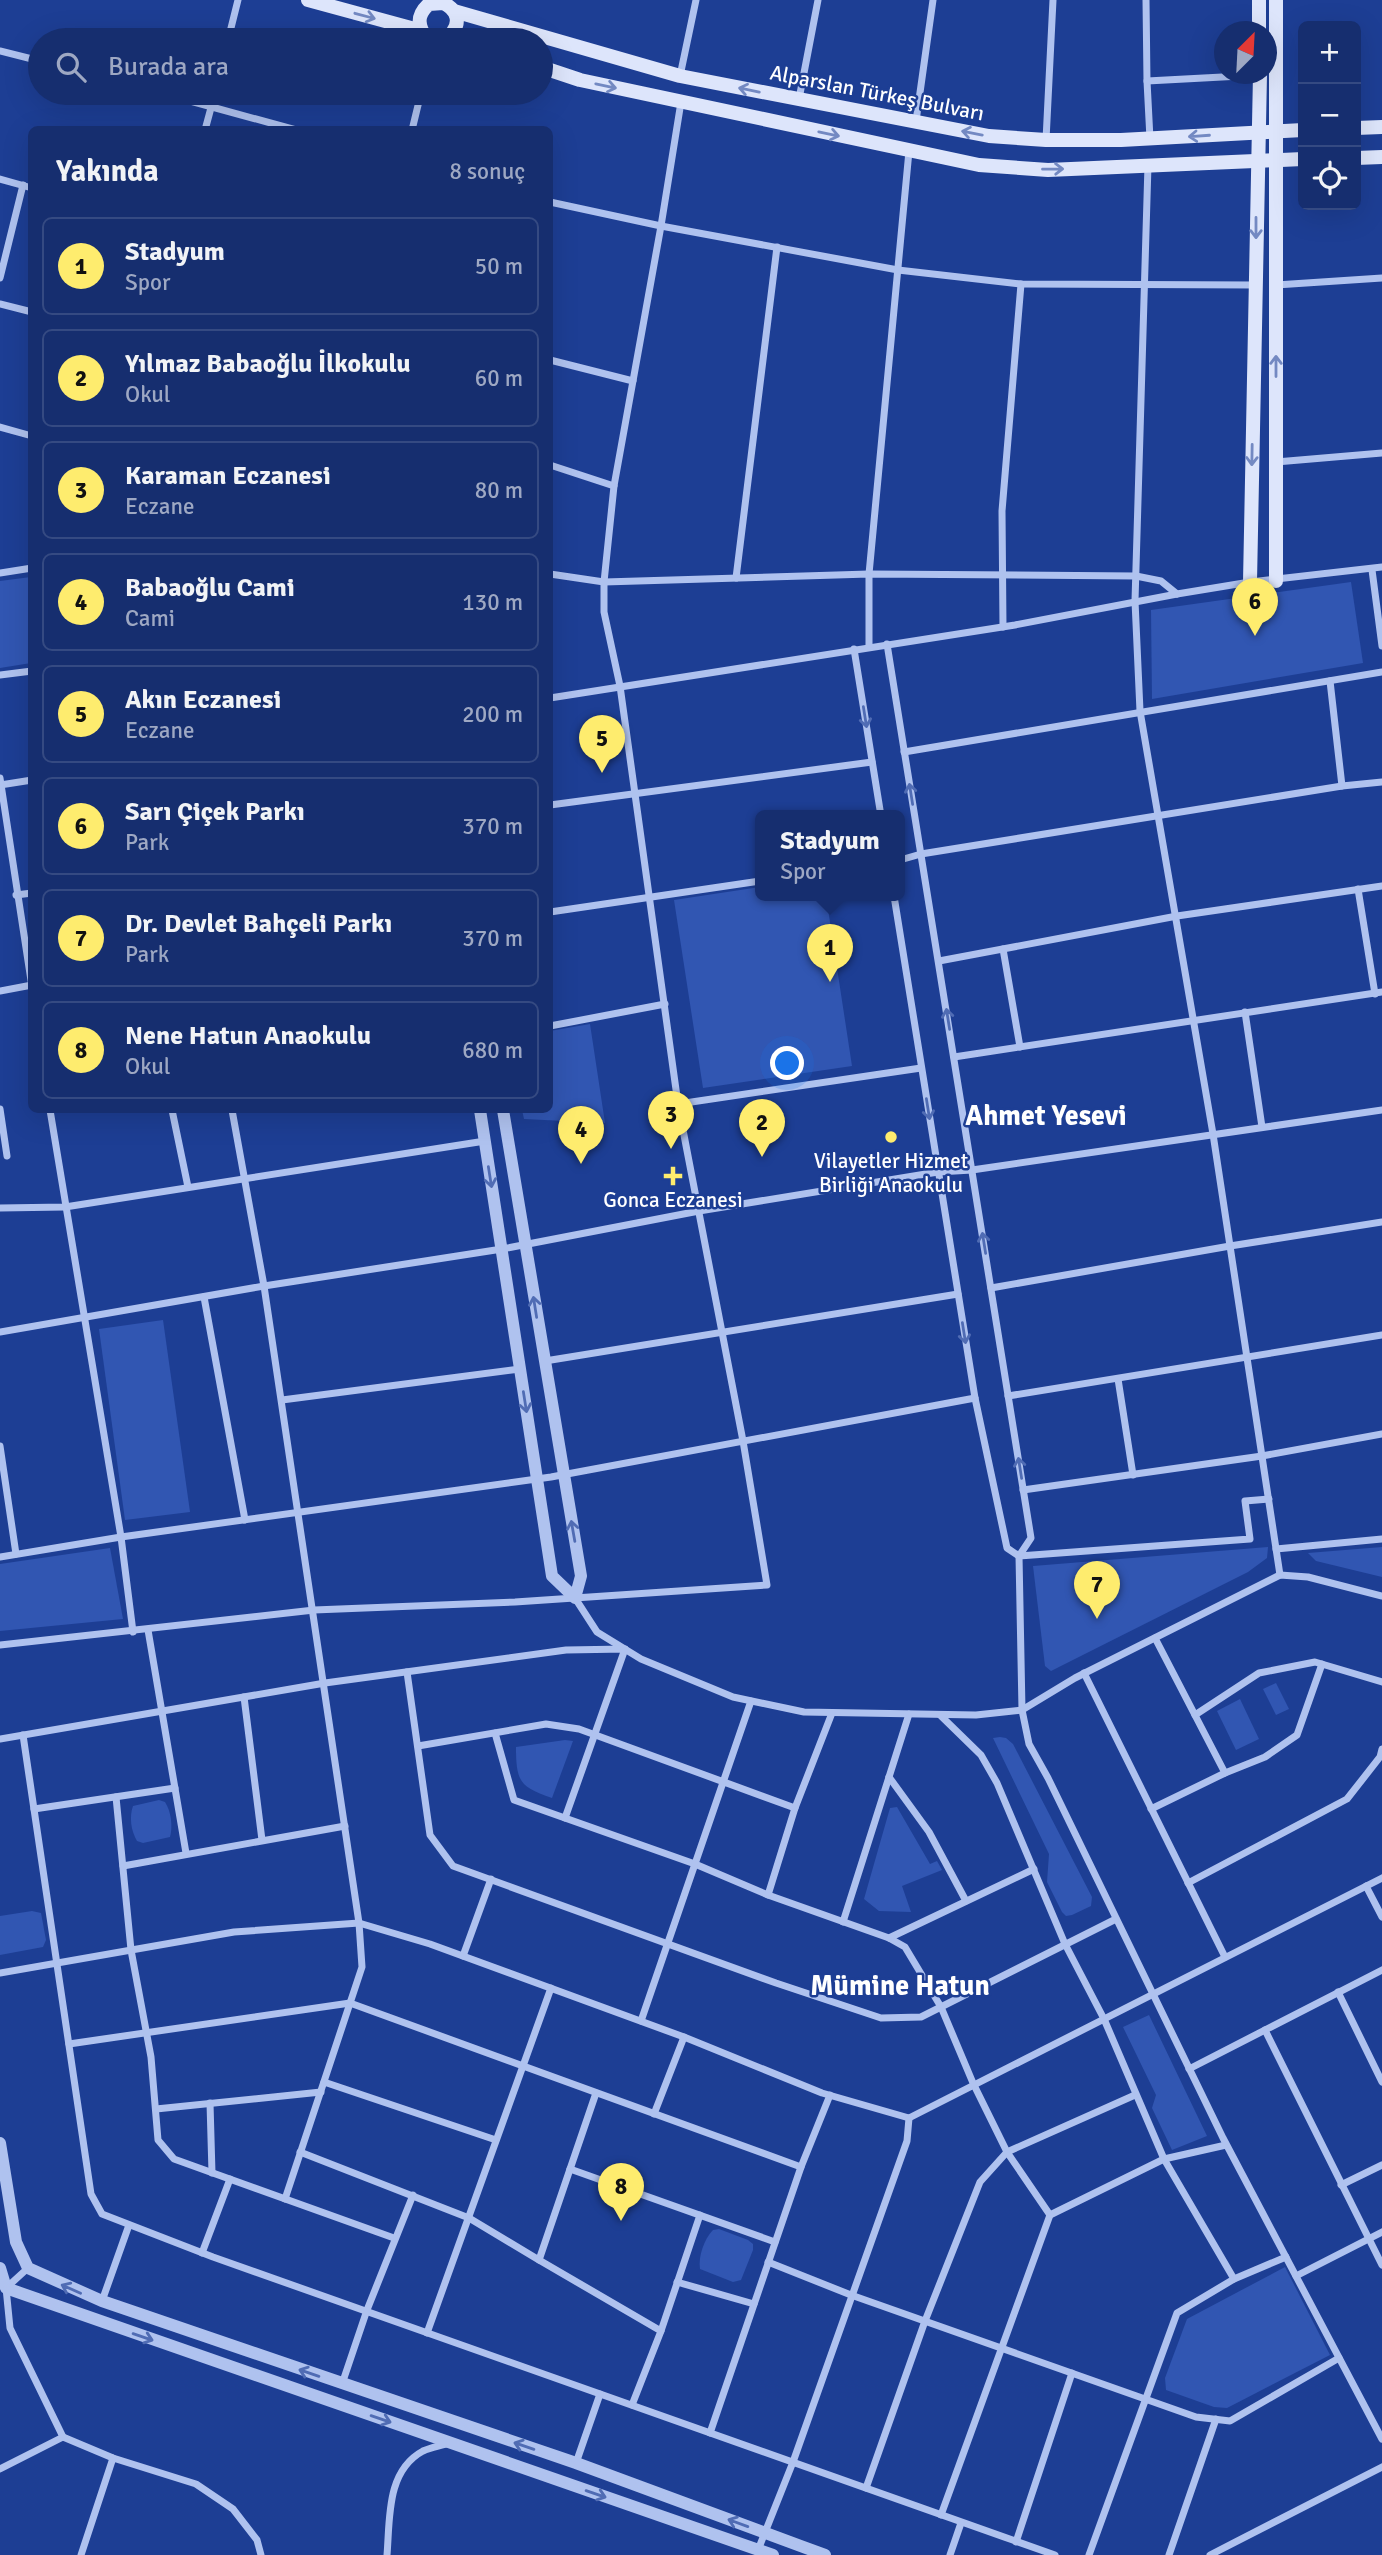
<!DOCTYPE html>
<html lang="tr">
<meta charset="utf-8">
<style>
body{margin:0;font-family:Signika,sans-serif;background:#1f3674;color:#f1f3f6}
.controls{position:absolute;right:21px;top:21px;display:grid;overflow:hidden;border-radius:10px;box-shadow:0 7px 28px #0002}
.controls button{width:63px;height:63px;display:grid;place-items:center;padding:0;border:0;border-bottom:2px solid #354a82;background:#162e6f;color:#f1f3f6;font:35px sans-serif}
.compass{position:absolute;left:1214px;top:21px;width:63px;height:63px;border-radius:50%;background:#162e6f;box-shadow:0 7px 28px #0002;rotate:24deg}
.you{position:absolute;left:788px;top:1064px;width:24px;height:24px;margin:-18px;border:5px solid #fff;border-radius:50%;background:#1a73e8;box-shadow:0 0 0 10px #1a73e833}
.badge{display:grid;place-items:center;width:46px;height:46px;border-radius:50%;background:#feec6e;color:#111;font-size:23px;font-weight:700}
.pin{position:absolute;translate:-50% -58px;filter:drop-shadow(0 2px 4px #0008)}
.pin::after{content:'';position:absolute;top:37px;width:24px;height:21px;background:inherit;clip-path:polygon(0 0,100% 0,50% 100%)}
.popup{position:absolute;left:755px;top:810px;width:150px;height:91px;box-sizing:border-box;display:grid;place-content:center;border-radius:10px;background:#162e6f;filter:drop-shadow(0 2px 5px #0005);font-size:23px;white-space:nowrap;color:#9ea8c3}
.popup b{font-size:26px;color:#f1f3f6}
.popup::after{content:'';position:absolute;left:50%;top:100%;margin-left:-14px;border:14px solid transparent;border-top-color:#162e6f}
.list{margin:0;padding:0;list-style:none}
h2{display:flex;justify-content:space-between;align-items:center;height:91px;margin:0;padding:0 28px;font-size:30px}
h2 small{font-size:23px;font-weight:400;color:#9ea8c3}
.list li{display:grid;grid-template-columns:46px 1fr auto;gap:21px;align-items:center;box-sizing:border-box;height:98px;margin:0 14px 14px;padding:0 14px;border:2px solid #354a82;border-radius:10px}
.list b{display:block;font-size:26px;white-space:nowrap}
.list p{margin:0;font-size:23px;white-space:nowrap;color:#9ea8c3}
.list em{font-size:23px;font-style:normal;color:#9ea8c3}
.icon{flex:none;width:38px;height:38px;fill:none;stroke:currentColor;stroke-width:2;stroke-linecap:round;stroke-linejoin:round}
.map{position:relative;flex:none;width:1382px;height:2555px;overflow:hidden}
.search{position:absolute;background:#162e6f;box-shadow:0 7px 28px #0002;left:28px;top:28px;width:525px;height:77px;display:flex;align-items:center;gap:18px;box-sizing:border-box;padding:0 24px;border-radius:38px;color:#9ea8c3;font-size:26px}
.panel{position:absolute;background:#162e6f;box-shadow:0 7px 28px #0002;left:28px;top:126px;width:525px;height:987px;border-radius:10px}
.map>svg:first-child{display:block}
</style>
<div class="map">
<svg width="1382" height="2555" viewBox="0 0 1382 2555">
<rect width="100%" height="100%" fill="#1d3e94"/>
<g fill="#3156b2">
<path d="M31,577V663L0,668V581Z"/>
<path d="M1351,582L1363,663L1152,699L1151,610Z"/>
<path d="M760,887V896H826L852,1066L703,1088L674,900Z"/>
<path d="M590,1024L605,1123L524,1119L522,1110H550V1031Z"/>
<path d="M163,1320L190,1512L125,1520L99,1329Z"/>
<path d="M1268,1547L1267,1558L1248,1572L1051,1671L1045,1666L1033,1566Z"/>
<path d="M1382,1547V1577L1316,1561L1308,1553Z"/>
<path d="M110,1548L123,1619L0,1631V1564Z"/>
<path d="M1276,1683L1289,1709L1276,1715L1263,1689Z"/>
<path d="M1240,1699L1259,1739L1236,1750L1217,1711Z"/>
<path d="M1000,1737L1006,1738L1013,1744L1092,1897L1091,1906L1072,1915L1066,1916L1062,1912L1047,1882L1049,1854L993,1738Z"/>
<path d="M565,1740L573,1741L552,1798C520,1787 516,1782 516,1747Z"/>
<path d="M159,1800L165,1802C171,1811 173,1826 170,1837L143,1843L137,1841C131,1831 129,1817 133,1806Z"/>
<path d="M897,1807L930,1864L937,1861L942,1870L902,1886L911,1912L879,1911L864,1899L890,1808Z"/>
<path d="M32,1911L41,1913L46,1940L43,1947L0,1955V1916Z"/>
<path d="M1149,2015L1207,2136L1172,2150L1152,2108L1156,2095L1123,2027Z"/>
<path d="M719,2229L748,2240L753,2244V2250L741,2280L733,2282L700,2269C698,2257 704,2239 713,2230Z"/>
<path d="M1285,2267L1330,2355L1227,2408L1214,2407L1166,2390L1165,2378L1187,2319Z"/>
</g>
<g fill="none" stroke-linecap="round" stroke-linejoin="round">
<g stroke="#afc2ef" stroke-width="7">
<path d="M1146,0L1147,81L1150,139"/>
<path d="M228,40L238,0"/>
<path d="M0,51L40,61"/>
<path d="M680,76L696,0"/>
<path d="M1147,81L1260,75"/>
<path d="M161,93L296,130"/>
<path d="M799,99L818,0"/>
<path d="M916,121L933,0"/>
<path d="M205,130L215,93"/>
<path d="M412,130L421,93"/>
<path d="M1046,140L1053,0"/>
<path d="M1148,165L1135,601L1140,711L1213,1134L1280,1575"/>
<path d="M0,179L32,188"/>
<path d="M550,202L661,226L898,270L1021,284L1255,285"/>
<path d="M0,278L23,185"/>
<path d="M1276,285L1382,278"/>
<path d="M0,304L32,312"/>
<path d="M550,360L633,381"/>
<path d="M0,427L32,436"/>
<path d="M1276,462L1382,453"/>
<path d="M550,465L614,486"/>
<path d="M1372,570L1382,646"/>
<path d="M0,573L32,568"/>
<path d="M550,574L604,582L869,574L1136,576L1161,581L1177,594"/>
<path d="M736,578L777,247"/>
<path d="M1003,627L1002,511L1021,284"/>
<path d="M887,644L1031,1538L1019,1556L1022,1710L1029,1744L1048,1778L1223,2138L1382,2439"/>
<path d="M869,647V574L909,151"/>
<path d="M854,649L881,816"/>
<path d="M0,675L32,671"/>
<path d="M1330,681L1342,786"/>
<path d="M550,698L1015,625L1177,594L1250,582L1382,567"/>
<path d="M904,752L1382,672"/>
<path d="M0,778L32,987"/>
<path d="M0,785L32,780"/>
<path d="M550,805L872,762"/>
<path d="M900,860L921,854L1342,786L1382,782"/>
<path d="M1358,889L1375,994"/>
<path d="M16,895L32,893"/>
<path d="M894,896L975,1398L1007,1548L1019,1556L1250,1539L1245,1501L1269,1499"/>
<path d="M550,912L760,881"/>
<path d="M1003,949L1020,1047"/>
<path d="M939,961L1177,916L1382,886"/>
<path d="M0,991L32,985"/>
<path d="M1245,1012L1262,1127"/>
<path d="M550,1026L665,1004"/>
<path d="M954,1057L1382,992"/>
<path d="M678,1104L921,1068"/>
<path d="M0,1109L7,1156"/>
<path d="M50,1110L121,1537L133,1632"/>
<path d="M172,1110L188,1187"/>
<path d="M232,1110L264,1286L359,1923L362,1967L285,2199"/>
<path d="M0,1208L65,1207L485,1141"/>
<path d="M991,1288L1230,1246L1382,1222"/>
<path d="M204,1297L245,1520"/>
<path d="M0,1332L264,1286L502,1249L699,1211L938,1172L972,1170L1382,1110"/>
<path d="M545,1361L958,1294"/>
<path d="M1118,1379L1133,1475"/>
<path d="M1008,1396L1382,1335"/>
<path d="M282,1400L520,1369"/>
<path d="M0,1446L16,1554"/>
<path d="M1023,1490L1262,1456L1382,1434"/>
<path d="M1276,1549L1382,1539"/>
<path d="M0,1557L121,1537L551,1477L975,1398"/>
<path d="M575,1598L597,1632L641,1659L733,1697L804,1712L976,1715L1022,1710L1075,1678L1280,1575L1308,1577L1382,1596"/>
<path d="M148,1630L186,1853"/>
<path d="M1155,1638L1225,1773"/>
<path d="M0,1645L314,1610L515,1602L767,1585L743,1441L678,1104L620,686L604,612V582L614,486L661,226L681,102"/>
<path d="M407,1672L430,1835L453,1866L776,1983L881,2018L921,2017L1116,1919"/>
<path d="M1084,1673L1225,1957"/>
<path d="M244,1697L262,1840"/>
<path d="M940,1715L981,1755L997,1783L1065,1944L1104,2019L1164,2159L1234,2279"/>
<path d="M1195,1715L1259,1673L1315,1662L1382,1682"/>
<path d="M495,1733L514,1800L695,1864L768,1895L889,1938L905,1947L941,2007L973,2083L1007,2152L1050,2215"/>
<path d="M23,1735L91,2194L102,2214L213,2257L1055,2555"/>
<path d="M0,1739L325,1683L566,1650L625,1649L565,1818"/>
<path d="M418,1746L546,1724L579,1729L795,1808"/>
<path d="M889,1777L929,1832L966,1901"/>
<path d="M116,1797L131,1950L151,2057L158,2140L174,2159L394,2238"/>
<path d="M34,1809L175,1788"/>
<path d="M1151,1809L1225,1773L1265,1757L1297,1735L1322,1664"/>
<path d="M123,1866L345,1826"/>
<path d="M1188,1883L1347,1799L1380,1757L1382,1749"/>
<path d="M1366,1886L1382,1917"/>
<path d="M768,1895L795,1808L832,1713"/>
<path d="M843,1922L909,1714"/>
<path d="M889,1938L1034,1869"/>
<path d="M463,1956L491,1879"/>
<path d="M0,1973L234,1932L359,1923L430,1944L684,2037L822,2093L909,2118L1382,1878"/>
<path d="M1338,1992L1382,2082"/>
<path d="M641,2021L751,1701"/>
<path d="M1265,2030L1382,2265"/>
<path d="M69,2044L350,2003L801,2167"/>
<path d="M1189,2069L1382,1970"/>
<path d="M324,2082L496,2140"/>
<path d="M596,2093L539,2260L661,2331L632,2405"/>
<path d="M210,2103L212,2173"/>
<path d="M156,2109L321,2092"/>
<path d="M654,2114L684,2037"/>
<path d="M300,2152L469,2218L539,2260"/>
<path d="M570,2169L775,2242"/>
<path d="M1341,2185L1382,2165"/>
<path d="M202,2253L230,2179"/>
<path d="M768,2262L851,2295L1196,2417L1230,2421L1339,2358"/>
<path d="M28,2268L6,2288L10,2328L63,2437L113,2458L196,2484L233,2509L257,2540L261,2555"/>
<path d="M1296,2276L1382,2232"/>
<path d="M677,2282L754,2304"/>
<path d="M102,2301L129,2225"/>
<path d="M661,2331L700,2215"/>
<path d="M427,2333L551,1988"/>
<path d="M342,2384L367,2310L413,2195"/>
<path d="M710,2433L801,2167L830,2095"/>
<path d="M576,2463L600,2394"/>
<path d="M0,2469L63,2437"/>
<path d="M866,2488L925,2321L980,2182L1007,2152L1135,2095"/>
<path d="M941,2515L1050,2215L1164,2159L1226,2145"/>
<path d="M1016,2542L1072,2373"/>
<path d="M760,2552L758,2550L793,2462L907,2141L909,2118"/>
<path d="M81,2555L113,2458"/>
<path d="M387,2555C390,2519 386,2471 423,2451C431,2447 441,2446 449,2443"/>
<path d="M950,2555L961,2523"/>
<path d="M1089,2555L1177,2313L1234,2279L1286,2257"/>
<path d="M1169,2555L1216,2419"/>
<path d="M1210,2555L1382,2467"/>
</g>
<g stroke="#afc2ef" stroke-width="12">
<path d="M480,1110L552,1576L575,1598L581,1576L503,1110"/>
<path d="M0,2143L16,2242L28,2268L102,2301L576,2463L825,2555"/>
<path d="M0,2268L6,2288L773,2555"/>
</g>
<g stroke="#dde5fb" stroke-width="14">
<path d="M308,0L422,31C442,57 476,18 443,3L429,4C420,12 417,20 422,31"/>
<path d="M1259,0V32"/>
<path d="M1276,0V581"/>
<path d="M454,11L680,76L989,136L1046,140H1121L1303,130"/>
<path d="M541,67L580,80L979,165L1048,170L1303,159"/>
<path d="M1356,128L1382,127"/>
<path d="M1356,158L1382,157"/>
<path d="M1250,582L1260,74"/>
</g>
</g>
<defs><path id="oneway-shaft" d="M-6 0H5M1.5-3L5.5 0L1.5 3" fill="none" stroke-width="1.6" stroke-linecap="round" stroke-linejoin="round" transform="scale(1.75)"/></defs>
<g stroke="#7389c2">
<use href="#oneway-shaft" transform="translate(365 16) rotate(15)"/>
<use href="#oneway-shaft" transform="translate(606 86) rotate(12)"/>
<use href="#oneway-shaft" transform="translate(749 90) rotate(-168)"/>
<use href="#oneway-shaft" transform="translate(972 133) rotate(-169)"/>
<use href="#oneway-shaft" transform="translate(829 134) rotate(12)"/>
<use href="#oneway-shaft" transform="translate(1199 136) rotate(176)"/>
<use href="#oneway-shaft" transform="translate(1053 169) rotate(-1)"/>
<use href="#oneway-shaft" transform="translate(1256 228) rotate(90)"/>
<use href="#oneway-shaft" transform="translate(1276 366) rotate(-90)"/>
<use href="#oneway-shaft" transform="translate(1252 455) rotate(91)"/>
</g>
<g stroke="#506cb4">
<use href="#oneway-shaft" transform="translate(865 717) rotate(81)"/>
<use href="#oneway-shaft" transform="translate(911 794) rotate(-99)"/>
<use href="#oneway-shaft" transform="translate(948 1019) rotate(-99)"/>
<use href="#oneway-shaft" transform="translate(928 1109) rotate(81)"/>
<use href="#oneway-shaft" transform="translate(490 1177) rotate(81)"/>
<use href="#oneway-shaft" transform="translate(984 1243) rotate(-99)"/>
<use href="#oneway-shaft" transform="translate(535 1307) rotate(-99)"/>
<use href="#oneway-shaft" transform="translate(964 1333) rotate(81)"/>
<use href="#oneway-shaft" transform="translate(525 1402) rotate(81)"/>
<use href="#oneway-shaft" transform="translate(1020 1468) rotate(-99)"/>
<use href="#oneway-shaft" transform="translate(573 1531) rotate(-100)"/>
<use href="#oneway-shaft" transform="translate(71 2289) rotate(-156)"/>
<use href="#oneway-shaft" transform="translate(143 2337) rotate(19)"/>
<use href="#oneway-shaft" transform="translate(309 2373) rotate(-161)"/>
<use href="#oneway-shaft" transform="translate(381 2419) rotate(19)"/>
<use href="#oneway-shaft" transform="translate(524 2446) rotate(-161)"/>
<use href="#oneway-shaft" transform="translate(596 2494) rotate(19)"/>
<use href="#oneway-shaft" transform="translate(738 2523) rotate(-160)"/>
</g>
<g fill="#feec6e" stroke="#1d3e94" stroke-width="2.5">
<circle cx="891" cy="1137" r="7"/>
<path d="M669.5 1165.5h7v7h7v7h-7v7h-7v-7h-7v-7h7z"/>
</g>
<g text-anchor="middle" stroke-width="5" stroke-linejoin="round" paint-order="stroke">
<g font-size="21" fill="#fff" stroke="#1d3e94">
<text transform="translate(877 93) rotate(11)" y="7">Alparslan Türkeş Bulvarı</text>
</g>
<g font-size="21" fill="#fff" stroke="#1d3e94">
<text x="891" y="1168">Vilayetler Hizmet<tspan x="891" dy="24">Birliği Anaokulu</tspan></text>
<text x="673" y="1207">Gonca Eczanesi</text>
</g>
<g font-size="28" font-weight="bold" fill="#fff" stroke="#1d3e94">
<text x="1046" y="1125">Ahmet Yesevi</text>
<text x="900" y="1995">Mümine Hatun</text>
</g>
</g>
</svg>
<div class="controls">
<button>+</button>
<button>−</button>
<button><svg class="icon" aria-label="locate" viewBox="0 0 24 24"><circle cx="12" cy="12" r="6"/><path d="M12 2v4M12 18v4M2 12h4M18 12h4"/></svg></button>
</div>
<svg class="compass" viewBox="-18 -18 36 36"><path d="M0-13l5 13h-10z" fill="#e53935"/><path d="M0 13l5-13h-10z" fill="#9ea8c3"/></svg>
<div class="you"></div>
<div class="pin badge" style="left:830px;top:982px">1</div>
<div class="popup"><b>Stadyum</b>Spor</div>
<div class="pin badge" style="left:762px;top:1157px">2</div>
<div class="pin badge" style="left:671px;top:1149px">3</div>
<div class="pin badge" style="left:581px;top:1164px">4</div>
<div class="pin badge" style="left:602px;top:773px">5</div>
<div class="pin badge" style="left:1255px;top:636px">6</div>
<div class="pin badge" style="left:1097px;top:1619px">7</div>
<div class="pin badge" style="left:621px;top:2221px">8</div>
<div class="search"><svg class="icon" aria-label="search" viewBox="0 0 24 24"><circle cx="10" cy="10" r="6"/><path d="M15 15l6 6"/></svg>Burada ara</div>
<section class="panel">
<h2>Yakında<small>8 sonuç</small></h2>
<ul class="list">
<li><span class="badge">1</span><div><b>Stadyum</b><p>Spor</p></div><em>50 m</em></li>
<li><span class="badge">2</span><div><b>Yılmaz Babaoğlu İlkokulu</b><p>Okul</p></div><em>60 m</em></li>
<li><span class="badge">3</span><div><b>Karaman Eczanesi</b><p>Eczane</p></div><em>80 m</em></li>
<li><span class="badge">4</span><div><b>Babaoğlu Cami</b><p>Cami</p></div><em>130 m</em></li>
<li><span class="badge">5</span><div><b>Akın Eczanesi</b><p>Eczane</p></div><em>200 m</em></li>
<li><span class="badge">6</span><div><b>Sarı Çiçek Parkı</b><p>Park</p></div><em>370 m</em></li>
<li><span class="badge">7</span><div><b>Dr. Devlet Bahçeli Parkı</b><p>Park</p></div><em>370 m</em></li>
<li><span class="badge">8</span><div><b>Nene Hatun Anaokulu</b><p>Okul</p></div><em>680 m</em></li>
</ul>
</section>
</div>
